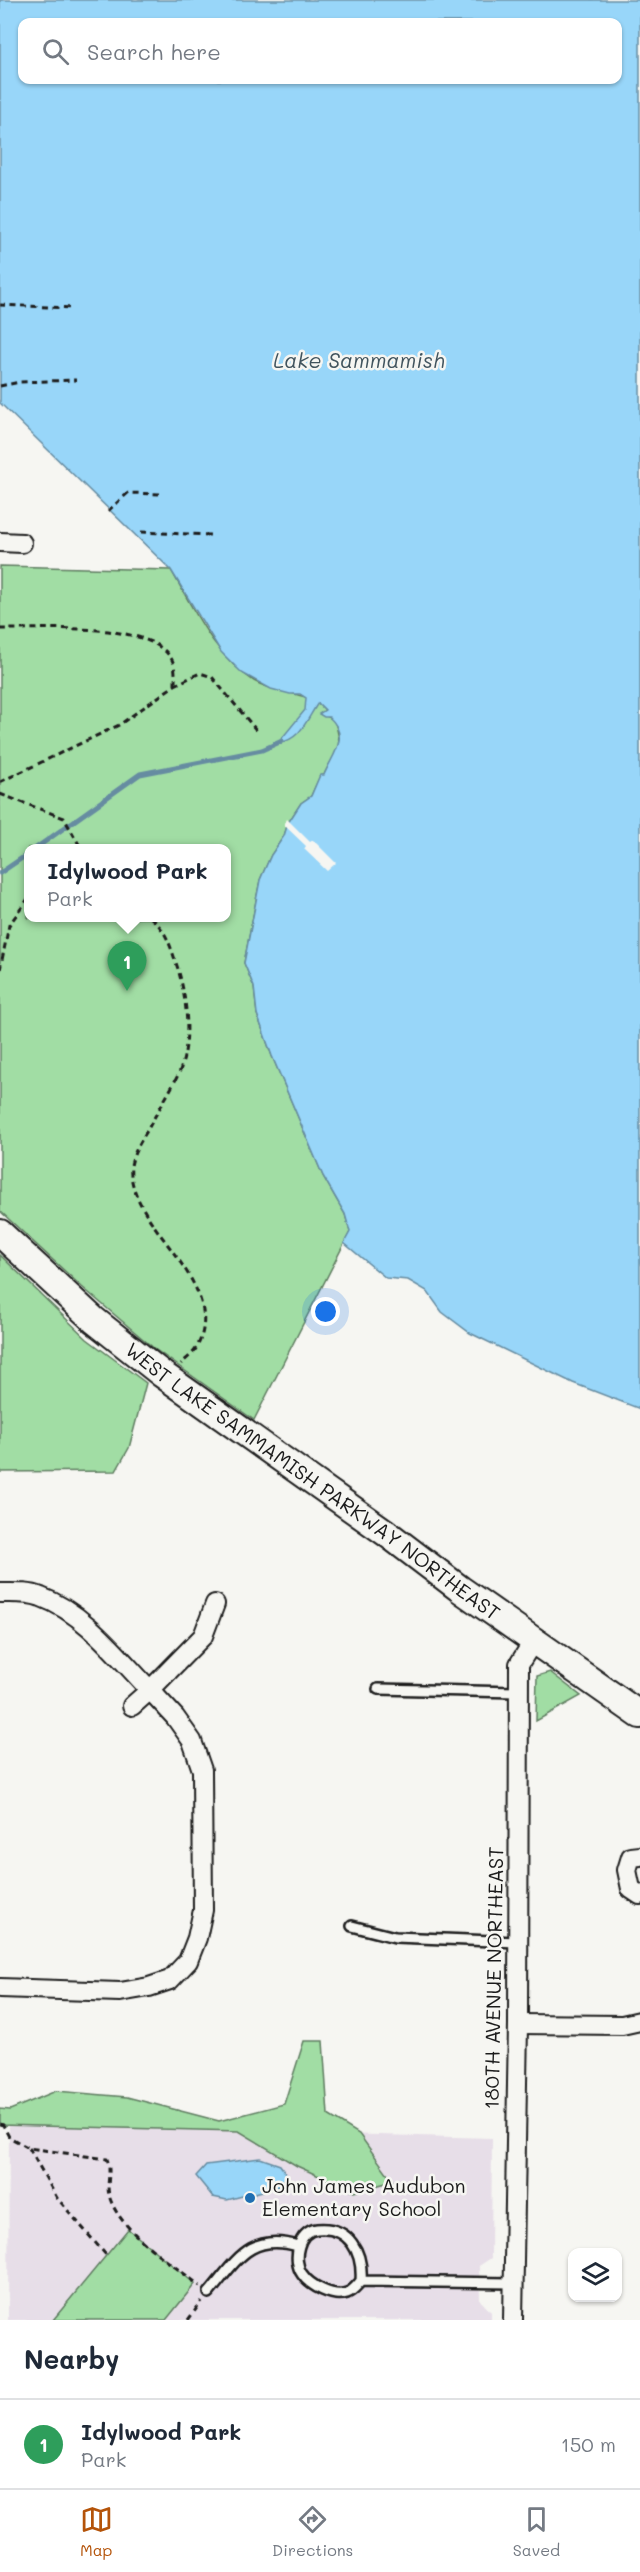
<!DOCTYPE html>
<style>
body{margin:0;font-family:Mali,sans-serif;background:#f2f2f3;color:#1f2937}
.controls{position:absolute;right:18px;bottom:18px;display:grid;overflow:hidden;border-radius:12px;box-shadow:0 2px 4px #0004}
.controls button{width:54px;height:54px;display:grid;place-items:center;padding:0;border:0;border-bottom:2px solid #e0e1e3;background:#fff;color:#1f2937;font:30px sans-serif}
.you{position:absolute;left:326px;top:1312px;width:21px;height:21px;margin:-15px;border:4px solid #fff;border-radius:50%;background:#1a73e8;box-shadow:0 0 0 9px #1a73e833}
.badge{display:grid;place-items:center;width:39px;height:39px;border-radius:50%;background:#b45309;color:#fff;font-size:20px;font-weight:700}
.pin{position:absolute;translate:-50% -50px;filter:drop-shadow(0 2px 3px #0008)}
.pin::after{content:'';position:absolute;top:32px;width:21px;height:18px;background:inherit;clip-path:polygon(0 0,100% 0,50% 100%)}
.popup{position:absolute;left:24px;top:844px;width:207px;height:78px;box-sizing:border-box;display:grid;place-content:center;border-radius:12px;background:#fff;filter:drop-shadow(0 2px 4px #0005);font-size:20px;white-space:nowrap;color:#747a83}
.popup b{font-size:22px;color:#1f2937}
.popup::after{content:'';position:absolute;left:50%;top:100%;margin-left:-12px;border:12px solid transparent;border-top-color:#fff}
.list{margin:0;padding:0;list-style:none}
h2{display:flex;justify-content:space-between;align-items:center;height:78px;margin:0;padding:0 24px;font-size:26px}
h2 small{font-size:20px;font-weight:400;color:#747a83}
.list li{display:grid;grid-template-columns:39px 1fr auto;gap:18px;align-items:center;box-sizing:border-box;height:90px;padding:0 24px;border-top:2px solid #e0e1e3}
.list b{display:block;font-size:22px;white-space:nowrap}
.list p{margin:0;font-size:20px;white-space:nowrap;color:#747a83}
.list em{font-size:20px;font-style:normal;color:#747a83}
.icon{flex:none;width:33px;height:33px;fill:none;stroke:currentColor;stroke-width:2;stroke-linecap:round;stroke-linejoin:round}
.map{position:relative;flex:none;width:640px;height:2320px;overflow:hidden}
.search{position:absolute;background:#fff;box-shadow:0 2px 4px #0004;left:18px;right:18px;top:18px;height:66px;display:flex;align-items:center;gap:15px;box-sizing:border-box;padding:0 21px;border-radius:12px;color:#747a83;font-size:22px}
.sheet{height:168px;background:#fff}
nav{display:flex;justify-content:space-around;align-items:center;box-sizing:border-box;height:84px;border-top:2px solid #e0e1e3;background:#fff;font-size:16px;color:#747a83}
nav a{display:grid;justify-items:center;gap:3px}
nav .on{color:#b45309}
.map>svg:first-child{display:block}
</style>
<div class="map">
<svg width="640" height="2320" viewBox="0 0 640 2320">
<rect width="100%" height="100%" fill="#f6f6f2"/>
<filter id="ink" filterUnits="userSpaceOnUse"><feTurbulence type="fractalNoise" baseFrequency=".0167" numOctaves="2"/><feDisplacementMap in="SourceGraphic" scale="12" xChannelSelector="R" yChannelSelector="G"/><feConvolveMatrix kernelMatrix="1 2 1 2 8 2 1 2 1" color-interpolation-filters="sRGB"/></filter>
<g filter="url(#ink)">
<path fill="#e7dee8" d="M9,2125L492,2138L491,2258L479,2266L480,2300L491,2312V2320H8Z"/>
<g fill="#a1dda4" stroke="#5e7c60" stroke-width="1.5" fill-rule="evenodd">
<path d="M0,566L171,570C194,609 214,656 254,681C277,695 309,690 325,710L320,714C335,719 335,719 338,734C342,751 330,760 324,775L320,776L311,796L301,803L288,823L284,836L271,855L260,880L244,963L254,987L257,1014L272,1056L323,1176L345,1214L350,1232L254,1420L156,1350L82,1287L0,1211ZM28,848H226V918H28Z"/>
<path d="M0,1255L87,1339L146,1383L129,1448L116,1471L0,1472Z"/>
<path d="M550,1672L581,1696L536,1721L537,1676Z"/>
<path d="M304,2041H323L328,2115L359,2134L393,2181L354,2192L297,2166L239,2131L0,2125V2109L10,2110L56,2091L127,2097L219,2121L284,2104Z"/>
<path d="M128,2229L195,2284L166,2320H53Z"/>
</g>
<g fill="#98d6f9" stroke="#668ca1" stroke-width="1.5" fill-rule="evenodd">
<path d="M0,0H640V1409L573,1383L470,1333L442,1312L427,1291L408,1280L386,1278L344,1243L350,1232L345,1214L323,1176L272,1056L257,1014L254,987L244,963L260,880L271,855L284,836L288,823L301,803L311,796L320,775H324C332,755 351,737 329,717H324L319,714L325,710L318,703C307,719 301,740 278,743L305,710L306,698L300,694H290L271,689L242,673L221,652L171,570L0,403ZM22,22H618V80H22Z"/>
<path d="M260,2158L280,2165L287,2175L278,2187L227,2200L213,2197L196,2176L206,2165Z"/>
</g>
<path fill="#f6f6f2" d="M287,819L310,842L313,840L336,863L327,871L304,849L306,846L284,825Z"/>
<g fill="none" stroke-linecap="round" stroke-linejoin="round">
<g stroke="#668ca1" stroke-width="5">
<path d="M36,848L140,774L262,750L282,741"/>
<path d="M0,873L28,854"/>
</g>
<defs>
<g id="lane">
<path d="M378,1689L519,1692"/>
<path d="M352,1926L395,1937L517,1942"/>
<path d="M361,2281C357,2285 353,2291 347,2293C333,2298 310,2286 302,2274C292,2260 298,2231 317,2229C350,2226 363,2253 361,2281L513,2283"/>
<path d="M209,2293C237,2260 250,2232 298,2246"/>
</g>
<g id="street">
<path d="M0,542L22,543"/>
<path d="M0,1593C13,1593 29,1592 41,1597C85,1613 118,1657 150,1690L132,1706"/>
<path d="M640,1856L631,1857L627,1870L631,1889L640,1895"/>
<path d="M0,1988L120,1992L149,1987L170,1980L188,1961L197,1938L203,1910L202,1770L192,1741L175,1717L150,1690L203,1636L215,1604"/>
<path d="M518,2024L622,2025L640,2021"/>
<path d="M513,2320L518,2024L519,1664L534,1640"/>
</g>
<g id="secondary">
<path id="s1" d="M0,1233L94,1320L162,1374L389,1535L460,1589L640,1715"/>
</g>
</defs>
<use href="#lane" stroke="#1c1c1c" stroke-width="14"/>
<use href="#street" stroke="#1c1c1c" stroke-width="22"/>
<use href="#secondary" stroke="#1c1c1c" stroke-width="30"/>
<g stroke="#1c1c1c" stroke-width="3" stroke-dasharray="6 4.5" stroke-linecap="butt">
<path d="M0,305L72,308"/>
<path d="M0,386L20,382L76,380"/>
<path d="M108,511L128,493L159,494"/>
<path d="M141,532L210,535"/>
<path d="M0,629C41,630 146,620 171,658C176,665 175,677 175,685"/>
<path d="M0,782L119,725L175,685L200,673L212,677L257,731"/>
<path d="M0,794L64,818L81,848"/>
<path d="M151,918C167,930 172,951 178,969C187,1000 192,1042 179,1073C170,1092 158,1110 148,1129C140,1143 129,1158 131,1175C137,1232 229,1285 197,1347C194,1353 186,1359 181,1364"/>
<path d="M0,970L9,925L28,899"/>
<path d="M0,2124L3,2125L9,2137L29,2148L107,2159C112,2171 106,2183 109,2195C118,2231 172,2263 200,2286"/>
<path d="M29,2148L57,2198L106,2255"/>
<path d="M188,2320L202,2301"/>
</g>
<use href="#lane" stroke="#f6f6f2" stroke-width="9"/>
<use href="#street" stroke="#f6f6f2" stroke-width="18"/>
<use href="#secondary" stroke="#f6f6f2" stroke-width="26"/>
</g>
</g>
<circle fill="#1f6fb2" stroke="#f6f6f2" stroke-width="2" cx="250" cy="2198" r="6"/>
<g text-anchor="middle" stroke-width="5" stroke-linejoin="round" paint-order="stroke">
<g font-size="20" fill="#1c1c1c" stroke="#f6f6f2">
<text dy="7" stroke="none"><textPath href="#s1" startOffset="400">WEST LAKE SAMMAMISH PARKWAY NORTHEAST</textPath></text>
<text transform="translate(494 1978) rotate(-89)" y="7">180TH AVENUE NORTHEAST</text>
</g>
<g font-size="20" fill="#1c1c1c" stroke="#f6f6f2" text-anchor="start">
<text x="262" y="2193">John James Audubon<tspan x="262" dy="23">Elementary School</tspan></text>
</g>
<g font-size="21" font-style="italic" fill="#41545e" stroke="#f6f6f2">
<text x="359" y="368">Lake Sammamish</text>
</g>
</g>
</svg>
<div class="controls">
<button><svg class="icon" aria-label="layers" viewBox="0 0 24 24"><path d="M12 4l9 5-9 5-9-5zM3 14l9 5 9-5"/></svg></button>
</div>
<div class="you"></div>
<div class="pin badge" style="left:127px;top:991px;background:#2e9e5b">1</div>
<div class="popup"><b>Idylwood Park</b>Park</div>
<div class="search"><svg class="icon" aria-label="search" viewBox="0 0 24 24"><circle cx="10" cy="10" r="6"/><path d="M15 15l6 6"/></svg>Search here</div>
</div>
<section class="sheet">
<h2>Nearby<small></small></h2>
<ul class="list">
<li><span class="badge" style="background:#2e9e5b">1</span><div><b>Idylwood Park</b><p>Park</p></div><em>150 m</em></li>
</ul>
</section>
<nav>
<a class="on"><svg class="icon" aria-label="map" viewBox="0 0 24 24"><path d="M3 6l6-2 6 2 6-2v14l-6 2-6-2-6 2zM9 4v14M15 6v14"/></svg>Map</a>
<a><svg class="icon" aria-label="directions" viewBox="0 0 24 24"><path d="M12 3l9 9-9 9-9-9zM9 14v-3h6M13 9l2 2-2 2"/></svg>Directions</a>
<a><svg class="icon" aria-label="saved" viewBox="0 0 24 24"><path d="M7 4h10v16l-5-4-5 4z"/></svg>Saved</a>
</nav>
